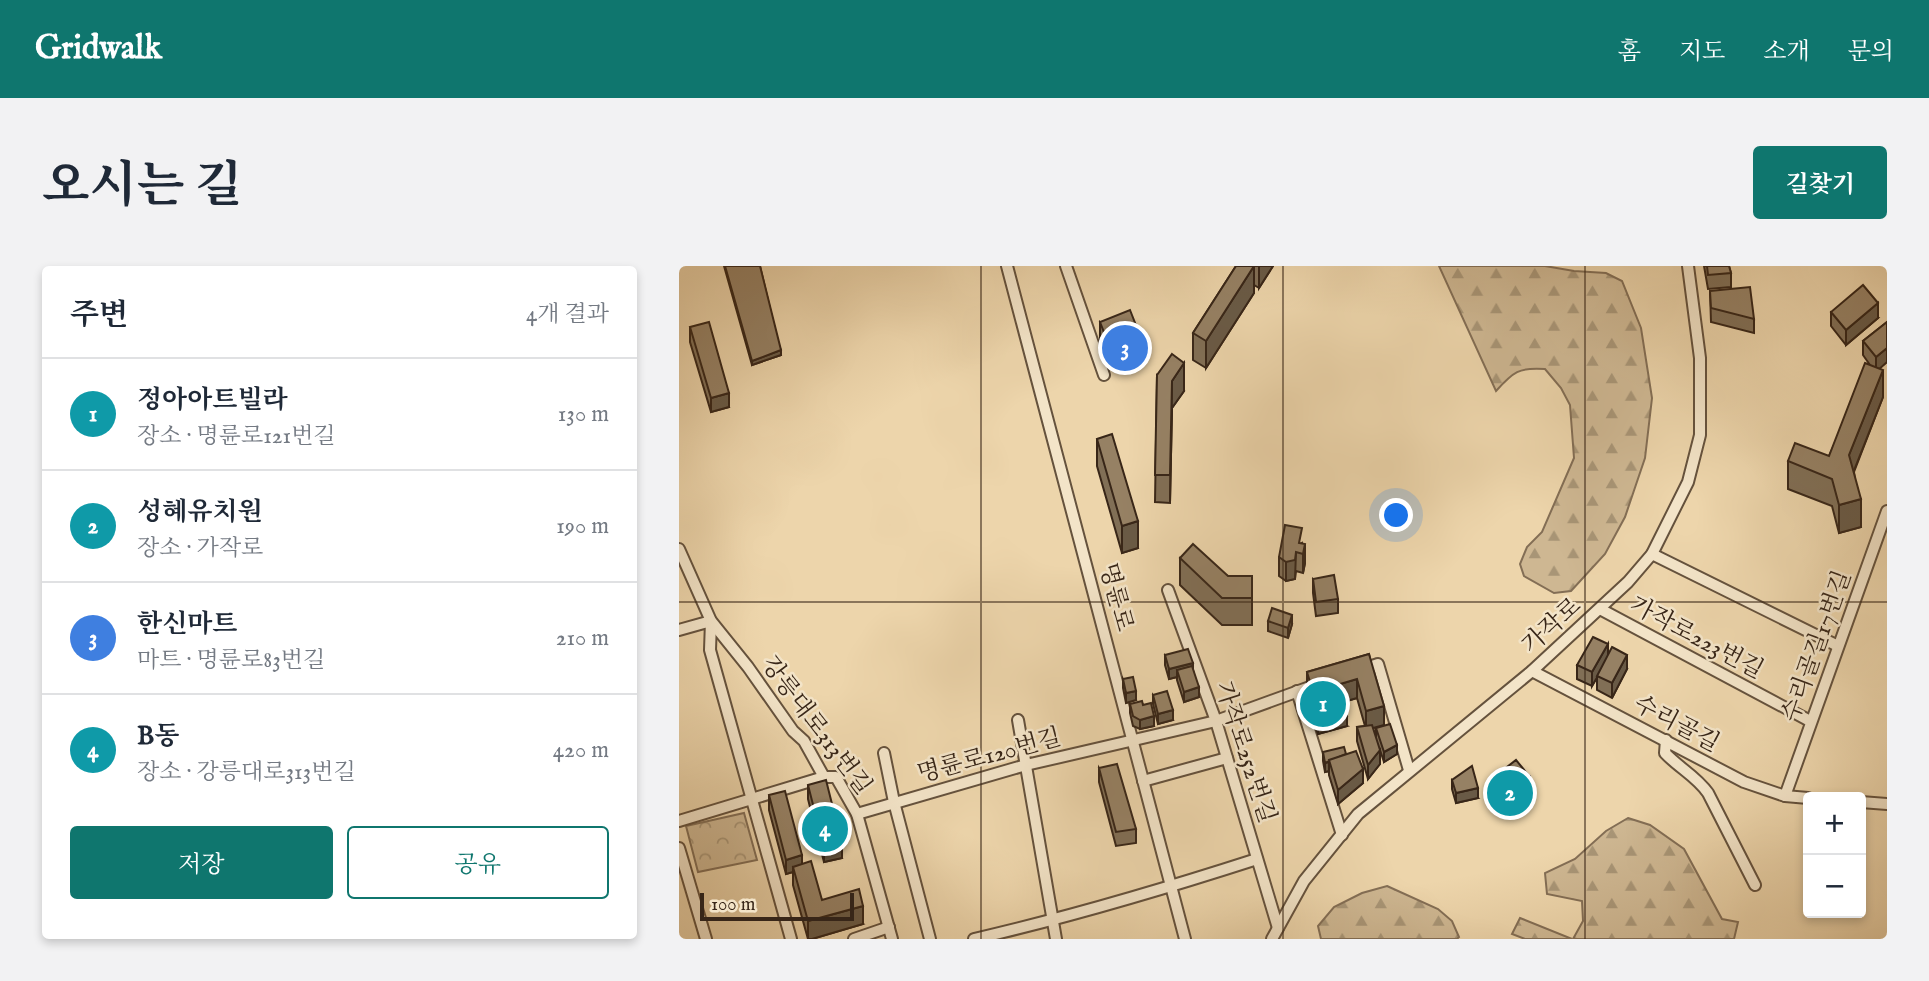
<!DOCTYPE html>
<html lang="ko">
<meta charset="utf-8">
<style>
body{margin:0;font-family:"IM FELL English","Noto Serif KR",serif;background:#f2f2f3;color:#1f2937}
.controls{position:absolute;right:21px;bottom:21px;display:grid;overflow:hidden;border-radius:7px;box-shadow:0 4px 10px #0003}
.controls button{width:63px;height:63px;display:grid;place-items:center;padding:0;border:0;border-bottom:2px solid #e0e1e3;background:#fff;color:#1f2937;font:35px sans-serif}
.scale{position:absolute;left:21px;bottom:18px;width:154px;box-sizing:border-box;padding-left:7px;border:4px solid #382618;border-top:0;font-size:19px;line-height:24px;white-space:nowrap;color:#382618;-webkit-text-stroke:5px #f3e4c8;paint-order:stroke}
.you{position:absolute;left:718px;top:250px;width:24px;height:24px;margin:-18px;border:5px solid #fff;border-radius:50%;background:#1a73e8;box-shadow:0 0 0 10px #1a73e833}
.badge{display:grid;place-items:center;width:46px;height:46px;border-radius:50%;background:#0f766e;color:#fff;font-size:23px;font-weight:700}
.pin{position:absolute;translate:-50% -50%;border:4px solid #fff;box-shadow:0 2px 7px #0006}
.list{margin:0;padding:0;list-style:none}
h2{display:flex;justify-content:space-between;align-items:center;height:91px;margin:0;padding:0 28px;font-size:30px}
h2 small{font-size:23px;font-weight:400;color:#747a83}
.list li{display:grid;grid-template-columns:46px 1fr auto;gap:21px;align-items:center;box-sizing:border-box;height:112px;padding:0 28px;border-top:2px solid #e0e1e3}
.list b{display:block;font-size:26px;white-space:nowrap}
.list p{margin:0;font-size:23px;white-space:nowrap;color:#747a83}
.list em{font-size:23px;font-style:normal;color:#747a83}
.actions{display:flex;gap:14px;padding:21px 28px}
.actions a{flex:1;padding:16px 0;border:2px solid #0f766e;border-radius:7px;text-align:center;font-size:24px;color:#0f766e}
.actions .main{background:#0f766e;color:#fff}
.map{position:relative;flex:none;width:1208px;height:673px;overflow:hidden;border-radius:7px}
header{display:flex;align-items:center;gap:42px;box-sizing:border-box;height:98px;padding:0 35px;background:#0f766e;color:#fff}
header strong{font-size:33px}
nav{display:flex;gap:38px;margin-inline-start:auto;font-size:24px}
.intro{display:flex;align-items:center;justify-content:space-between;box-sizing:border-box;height:168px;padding:0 42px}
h1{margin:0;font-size:49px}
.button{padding:18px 32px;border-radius:7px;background:#0f766e;color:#fff;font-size:24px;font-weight:700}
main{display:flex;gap:42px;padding:0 42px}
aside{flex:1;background:#fff;border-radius:7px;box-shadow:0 4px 10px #0003}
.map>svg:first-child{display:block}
</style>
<header>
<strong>Gridwalk</strong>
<nav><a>홈</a><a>지도</a><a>소개</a><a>문의</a></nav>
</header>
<div class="intro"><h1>오시는 길</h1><a class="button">길찾기</a></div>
<main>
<aside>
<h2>주변<small>4개 결과</small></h2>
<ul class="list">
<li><span class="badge" style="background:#0f9aa8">1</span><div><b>정아아트빌라</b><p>장소 · 명륜로121번길</p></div><em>130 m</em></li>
<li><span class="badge" style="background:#0f9aa8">2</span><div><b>성혜유치원</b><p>장소 · 가작로</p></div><em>190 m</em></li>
<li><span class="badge" style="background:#3f7fe0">3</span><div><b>한신마트</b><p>마트 · 명륜로83번길</p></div><em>210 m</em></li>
<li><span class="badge" style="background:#0f9aa8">4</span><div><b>B동</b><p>장소 · 강릉대로313번길</p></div><em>420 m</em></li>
</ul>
<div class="actions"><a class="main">저장</a><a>공유</a></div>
</aside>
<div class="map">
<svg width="1208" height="673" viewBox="0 0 1208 673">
<defs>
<pattern id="forest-firs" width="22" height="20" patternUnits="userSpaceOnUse" patternTransform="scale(1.75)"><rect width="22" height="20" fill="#ceb792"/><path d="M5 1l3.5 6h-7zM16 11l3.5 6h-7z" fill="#a89576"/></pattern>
<pattern id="park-crowns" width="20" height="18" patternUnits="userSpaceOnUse" patternTransform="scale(1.75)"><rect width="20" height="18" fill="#ceb792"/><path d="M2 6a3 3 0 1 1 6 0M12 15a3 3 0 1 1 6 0" fill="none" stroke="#a89576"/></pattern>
</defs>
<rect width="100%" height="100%" fill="#edd5ab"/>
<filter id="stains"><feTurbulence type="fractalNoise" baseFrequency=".00286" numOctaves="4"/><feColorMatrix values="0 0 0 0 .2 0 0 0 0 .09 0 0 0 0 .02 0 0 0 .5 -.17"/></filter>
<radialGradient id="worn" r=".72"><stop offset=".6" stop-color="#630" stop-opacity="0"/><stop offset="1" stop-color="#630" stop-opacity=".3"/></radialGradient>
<g fill="url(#forest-firs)" stroke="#836e55" stroke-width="2">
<path d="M760,0H866L895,5L927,7L943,15L962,62L973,132L966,192L946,251L926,288L892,325L875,327L845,310L841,298L848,281L863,266L895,192L891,139L882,122L866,103C840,101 834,106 817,125Z"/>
<path d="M949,552L971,559L1005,583L1043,653L1059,656L1055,673H894L904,655L903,635L868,628L866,607L896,593L927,565Z"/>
<path d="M708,620L759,643L773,655L780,671L778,673H642L639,660L655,641L683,627Z"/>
<path d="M841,652L893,673H846L833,668Z"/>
</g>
<path fill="url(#park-crowns)" stroke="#836e55" stroke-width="2" d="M65,547L78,594L19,606L7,560Z"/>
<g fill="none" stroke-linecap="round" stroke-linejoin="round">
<defs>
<g id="minor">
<path d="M328,0L506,673"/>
<path d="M387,0L425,109"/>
<path d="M0,283L32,355L69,401L114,465L125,475L145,511H157L178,548L213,673"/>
<path d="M973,288L1159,380"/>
<path d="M489,324L537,455L599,662"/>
<path d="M921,343L1131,455"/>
<path d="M0,364L32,355L31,384L112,673"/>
<path d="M681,404L699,398L730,504"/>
<path d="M853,405L1065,516L1106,530L1129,532"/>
<path d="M618,425L663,569"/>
<path d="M339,454L377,673"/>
<path d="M987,474L986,487C1000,502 1017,510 1029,527L1076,619"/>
<path d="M205,487L215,536L251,673"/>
<path d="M464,515L548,492"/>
<path d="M1106,530L1208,245"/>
<path d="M1182,536L1208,538"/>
<path d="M178,548L347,499L537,455L639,418"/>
<path d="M0,555L145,511"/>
<path d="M0,582L27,673"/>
<path d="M175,673L210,661"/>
<path d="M295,673C391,651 485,623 578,593"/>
<path d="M593,673L625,615L679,548L853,405L949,316L973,288L1009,216L1021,169V92L1009,0"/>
</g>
</defs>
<use href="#minor" stroke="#65523d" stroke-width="14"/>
<use href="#minor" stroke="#f3e4c8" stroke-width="10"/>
</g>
<g fill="#816f56" stroke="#382618" stroke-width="2">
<path d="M45,0H81L102,89L73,99Z"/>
<path d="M557,0H594L580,22L575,19V27L527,102L514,94V67Z"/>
<path d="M1025,0H1050L1052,7V21L1029,23Z"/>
<path d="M1031,25L1075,53V67L1032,56Z"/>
<path d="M1152,46L1199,52L1167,79L1152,60Z"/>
<path d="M421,56L460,86L430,98L421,75Z"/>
<path d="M1208,56V96L1200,102L1204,131L1175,206L1182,261L1160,267L1153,240L1109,223V195L1150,190L1191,99L1184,89V75Z"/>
<path d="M11,61L50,141L32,146L11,76Z"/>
<path d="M478,109L505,125L493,142L491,237L476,236Z"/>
<path d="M418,173L459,282L443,287L418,200Z"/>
<path d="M623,277L626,297L624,307L617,305L616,313L607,315L600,310V291Z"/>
<path d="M501,292L549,310H573V359H543L501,319Z"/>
<path d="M634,313L659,333V347L637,350L634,327Z"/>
<path d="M589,355L613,358L609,372L589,365Z"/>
<path d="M690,388L705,459L694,462L697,471V462L718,488L705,496L701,484V498L689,513L678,475V461L686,460L678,432L634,445L628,425V406Z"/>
<path d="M486,389L514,404L520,431L505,436L498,414V411L490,413L486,399Z"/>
<path d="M898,399L948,403L933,432L918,424V411L913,420L898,413Z"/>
<path d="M444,413L457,434L447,437L444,422Z"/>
<path d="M474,429L494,454L479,458L474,438Z"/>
<path d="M451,438L464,439L475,460L461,463L454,460L451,447Z"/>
<path d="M635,447L668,460L639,468L635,456Z"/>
<path d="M644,486L667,488L684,517L659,538L650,509V505L646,506L644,495Z"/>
<path d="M420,502L457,563V577L437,580L420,516Z"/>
<path d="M773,514L799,532L777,537L773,523Z"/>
<path d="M811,514L851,525L829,543L821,541L811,529Z"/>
<path d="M129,519L163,592L145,596L129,533Z"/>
<path d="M90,529L123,598L143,634L184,658L133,673H129L114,619V606L107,608L90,544Z"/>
</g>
<g fill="#695a46" stroke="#382618" stroke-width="2">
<path d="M575,0V27L527,102V75Z"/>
<path d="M580,0H594L580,22Z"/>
<path d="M1199,37V52L1167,79V64Z"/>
<path d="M460,67V86L430,98V79Z"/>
<path d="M1208,82V96L1197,106V91Z"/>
<path d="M102,84V89L73,99V95Z"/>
<path d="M505,97V125L493,142L491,237L493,115Z"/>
<path d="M1204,104V131L1170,217V189Z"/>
<path d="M50,127V141L32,146V132Z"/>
<path d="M1182,233V261L1160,267V239Z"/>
<path d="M459,255V282L443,287V260Z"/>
<path d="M626,278V297L624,307V288Z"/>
<path d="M617,286L616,313L607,315V296Z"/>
<path d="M613,349V358L609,372V362Z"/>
<path d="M929,378V393L913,420V406Z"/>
<path d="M948,389V403L933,432V417Z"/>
<path d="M514,397V406L498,404V411L490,413V403Z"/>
<path d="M678,413V432L634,445V426Z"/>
<path d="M520,421V431L505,436V426Z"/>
<path d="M457,425V434L447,437V427Z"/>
<path d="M705,440V459L687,464V445Z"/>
<path d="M494,444V454L479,458V448Z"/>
<path d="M475,450V460L461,463V454Z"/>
<path d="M668,450V460L639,468V458Z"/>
<path d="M718,479V488L705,496V486Z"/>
<path d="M701,484V498L689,513V499Z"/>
<path d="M650,496V505L646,506V497Z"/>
<path d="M684,503V517L659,538V524Z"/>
<path d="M851,511V525L829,543V528Z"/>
<path d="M799,522V532L777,537V527Z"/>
<path d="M163,578V592L145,596V582Z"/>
<path d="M123,589V603L114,601V606L107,608V594Z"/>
<path d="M184,640V658L133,673H129V655Z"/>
</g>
<g fill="#968164" stroke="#382618" stroke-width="2">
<path d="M46,0H81L102,84L73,95Z"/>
<path d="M557,0H575L527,75L514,67Z"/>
<path d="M1028,0H1050L1052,7L1029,9Z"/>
<path d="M1184,19L1199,37L1167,64L1152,46Z"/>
<path d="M1071,21L1075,53L1032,42L1031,25Z"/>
<path d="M451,44L460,67L430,79L421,56Z"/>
<path d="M30,56L50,127L32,132L11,61Z"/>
<path d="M1208,56V82L1197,91L1184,75Z"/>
<path d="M493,88L505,97L493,115L491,209H476L478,109Z"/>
<path d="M1186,97L1204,104L1170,189L1182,233L1160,239L1153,213L1109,195L1116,177L1150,190Z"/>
<path d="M433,168L459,255L443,260L418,173Z"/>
<path d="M606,259L623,262L620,277L626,278L624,288L617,286L616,294L607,296L600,291Z"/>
<path d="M514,278L549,310H573V332H543L501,292Z"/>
<path d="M655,309L659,333L637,336L634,313Z"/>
<path d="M593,342L613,349L609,362L589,355Z"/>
<path d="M914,371L929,378L913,406L898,399Z"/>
<path d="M933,381L948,389L933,417L918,410Z"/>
<path d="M509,383L514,397L490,403L486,389Z"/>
<path d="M690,388L705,440L687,445L678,413L634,426L628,406Z"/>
<path d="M513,400L520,421L505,426L498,404Z"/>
<path d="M454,411L457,425L447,427L444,413Z"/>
<path d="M488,425L494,444L479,448L474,429Z"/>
<path d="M463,435L464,439L472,437L475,450L461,454L454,450L451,438Z"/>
<path d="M665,439L668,450L639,458L635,447Z"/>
<path d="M711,458L718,479L705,486L697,462Z"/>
<path d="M693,459L701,484L689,499L678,461Z"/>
<path d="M665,481L667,488L646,497L644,486Z"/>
<path d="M677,485L684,503L659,524L650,494Z"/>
<path d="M837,494L851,511L829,528L821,526L811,514Z"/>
<path d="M438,498L457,563L437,566L420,502Z"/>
<path d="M793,500L799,522L777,527L773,514Z"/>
<path d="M147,514L163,578L145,582L129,519Z"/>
<path d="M106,525L123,589L107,594L90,529Z"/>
<path d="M132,595L143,634L180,623L184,640L129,655L114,601Z"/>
</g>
<path fill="none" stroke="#382618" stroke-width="2" stroke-opacity="0.55" d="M302,0V673M604,0V673M906,0V673M0,336H1208"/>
<g text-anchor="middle" stroke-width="5" stroke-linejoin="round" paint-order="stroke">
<g font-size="24" fill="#382618" stroke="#f3e4c8">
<text transform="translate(438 331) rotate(75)" y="8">명륜로</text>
<text transform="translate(872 359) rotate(-42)" y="8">가작로</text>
<text transform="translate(1018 371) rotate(28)" y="8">가작로223번길</text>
<text transform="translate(1137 380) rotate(-70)" y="8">수리골길17번길</text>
<text transform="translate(998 457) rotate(28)" y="8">수리골길</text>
<text transform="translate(138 459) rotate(53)" y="8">강릉대로313번길</text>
<text transform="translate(567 486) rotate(72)" y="8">가작로252번길</text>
<text transform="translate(310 489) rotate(-15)" y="8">명륜로120번길</text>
</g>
</g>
<rect width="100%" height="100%" filter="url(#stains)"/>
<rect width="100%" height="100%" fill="url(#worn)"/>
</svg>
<div class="controls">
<button>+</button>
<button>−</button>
</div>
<div class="scale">100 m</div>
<div class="you"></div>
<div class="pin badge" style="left:644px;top:438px;background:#0f9aa8">1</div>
<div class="pin badge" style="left:831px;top:527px;background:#0f9aa8">2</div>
<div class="pin badge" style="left:446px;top:82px;background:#3f7fe0">3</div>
<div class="pin badge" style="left:146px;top:563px;background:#0f9aa8">4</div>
</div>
</main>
